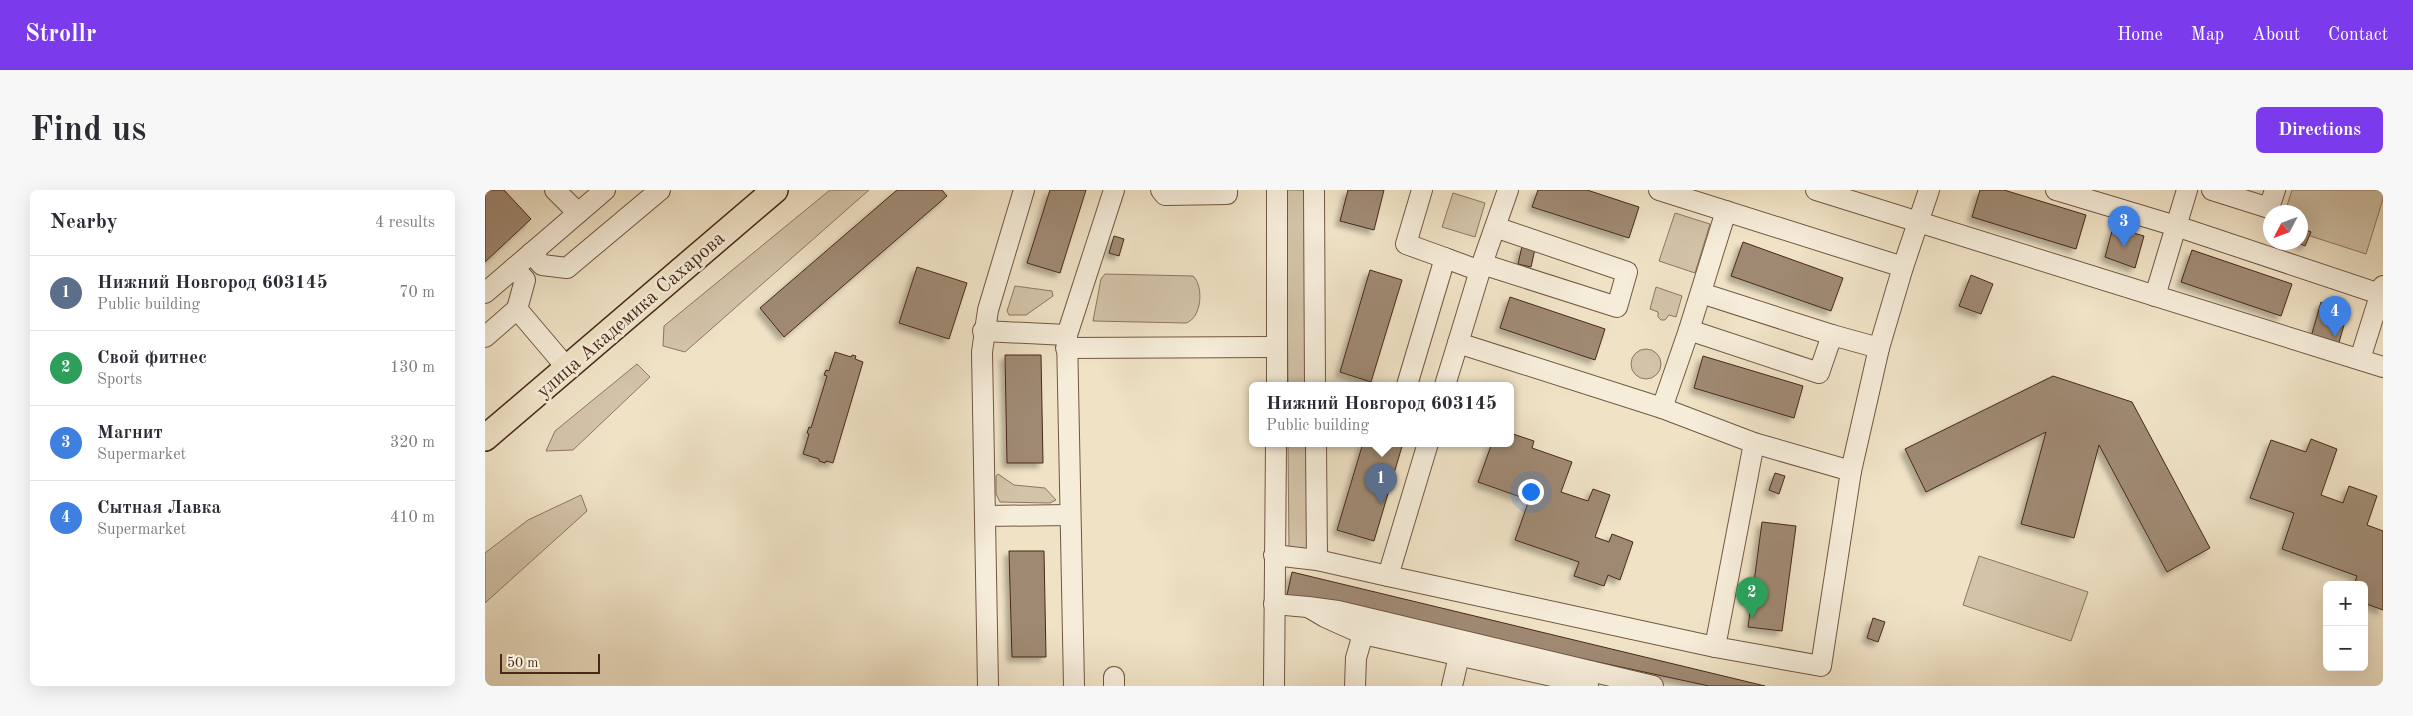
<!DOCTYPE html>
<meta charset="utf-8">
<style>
body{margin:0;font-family:"Old Standard TT",serif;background:#f7f7f7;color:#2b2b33}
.controls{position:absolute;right:15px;bottom:15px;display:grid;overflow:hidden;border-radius:8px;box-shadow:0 5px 20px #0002}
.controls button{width:45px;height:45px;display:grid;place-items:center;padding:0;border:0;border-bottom:1px solid #e1e1e2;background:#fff;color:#2b2b33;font:25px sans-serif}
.compass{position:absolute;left:1778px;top:15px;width:45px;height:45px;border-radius:50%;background:#fff;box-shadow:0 5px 20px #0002;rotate:229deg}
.scale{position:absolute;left:15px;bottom:12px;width:100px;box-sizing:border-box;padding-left:5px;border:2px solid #492918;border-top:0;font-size:14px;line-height:18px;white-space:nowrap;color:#492918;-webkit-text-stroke:4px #f5ecd9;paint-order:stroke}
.you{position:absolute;left:1045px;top:301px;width:18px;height:18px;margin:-12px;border:4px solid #fff;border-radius:50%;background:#1a73e8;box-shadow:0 0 0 8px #1a73e833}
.badge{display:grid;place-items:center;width:32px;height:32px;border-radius:50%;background:#7c3aed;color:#fff;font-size:16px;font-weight:700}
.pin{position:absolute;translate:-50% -41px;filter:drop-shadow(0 1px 2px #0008)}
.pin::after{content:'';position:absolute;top:26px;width:18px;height:15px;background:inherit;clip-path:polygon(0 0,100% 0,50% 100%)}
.popup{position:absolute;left:764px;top:192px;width:265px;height:65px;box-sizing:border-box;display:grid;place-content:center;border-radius:8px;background:#fff;filter:drop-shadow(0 1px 4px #0005);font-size:16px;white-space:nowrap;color:#7c7c81}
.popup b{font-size:19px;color:#2b2b33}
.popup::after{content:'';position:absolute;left:50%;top:100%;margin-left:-10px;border:10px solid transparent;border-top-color:#fff}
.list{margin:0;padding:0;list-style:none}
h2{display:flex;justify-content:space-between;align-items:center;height:65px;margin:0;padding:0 20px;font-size:21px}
h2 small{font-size:16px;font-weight:400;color:#7c7c81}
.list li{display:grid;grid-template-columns:32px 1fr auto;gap:15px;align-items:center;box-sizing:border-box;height:75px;padding:0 20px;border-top:1px solid #e1e1e2}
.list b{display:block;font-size:19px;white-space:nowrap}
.list p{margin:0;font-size:16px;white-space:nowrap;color:#7c7c81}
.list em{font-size:16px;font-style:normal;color:#7c7c81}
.map{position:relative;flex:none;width:1898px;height:496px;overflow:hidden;border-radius:8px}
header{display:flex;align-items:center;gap:30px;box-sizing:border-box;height:70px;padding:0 25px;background:#7c3aed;color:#fff}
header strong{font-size:24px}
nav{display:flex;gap:28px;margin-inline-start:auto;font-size:18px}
.intro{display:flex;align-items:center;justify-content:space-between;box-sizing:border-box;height:120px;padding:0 30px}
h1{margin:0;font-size:35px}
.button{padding:12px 22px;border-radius:8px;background:#7c3aed;color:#fff;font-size:18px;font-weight:700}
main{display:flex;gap:30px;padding:0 30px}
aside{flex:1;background:#fff;border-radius:8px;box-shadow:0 5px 20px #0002}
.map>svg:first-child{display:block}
</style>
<header>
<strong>Strollr</strong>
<nav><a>Home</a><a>Map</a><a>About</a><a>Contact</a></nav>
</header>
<div class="intro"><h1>Find us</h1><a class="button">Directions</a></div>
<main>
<aside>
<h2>Nearby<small>4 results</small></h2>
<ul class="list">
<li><span class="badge" style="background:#5c6f8a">1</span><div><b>Нижний Новгород 603145</b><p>Public building</p></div><em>70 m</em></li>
<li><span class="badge" style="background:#2e9e5b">2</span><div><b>Свой фитнес</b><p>Sports</p></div><em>130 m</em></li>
<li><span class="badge" style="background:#3f7fe0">3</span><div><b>Магнит</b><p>Supermarket</p></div><em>320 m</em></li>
<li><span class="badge" style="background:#3f7fe0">4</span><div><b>Сытная Лавка</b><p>Supermarket</p></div><em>410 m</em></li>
</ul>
</aside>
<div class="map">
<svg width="1898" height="496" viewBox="0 0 1898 496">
<defs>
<filter id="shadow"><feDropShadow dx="-4.5" dy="4.5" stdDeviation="2.5" flood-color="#0004"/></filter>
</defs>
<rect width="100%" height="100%" fill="#efe2c5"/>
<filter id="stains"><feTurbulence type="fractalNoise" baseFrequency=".004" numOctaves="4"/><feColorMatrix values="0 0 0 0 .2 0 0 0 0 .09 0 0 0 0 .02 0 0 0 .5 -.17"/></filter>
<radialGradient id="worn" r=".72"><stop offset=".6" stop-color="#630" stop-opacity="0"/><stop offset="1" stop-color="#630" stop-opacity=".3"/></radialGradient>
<g fill="#d3c3a8" stroke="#8e7660">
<path d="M345,0H384L200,162L178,156L179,136Z"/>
<path d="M801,0H824L826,195H803Z"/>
<path d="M1807,0H1898V9L1881,64L1816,43V22H1800Z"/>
<path d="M968,3L1000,13L990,47L957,37Z"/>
<path d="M1190,23L1225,34L1210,83L1174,71Z"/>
<path d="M620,84L708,86C719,96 717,128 701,133L608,131L616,89Z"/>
<path d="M530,96L567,101L568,106L541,125H524L522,121Z"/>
<path d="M1171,97L1197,106L1191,127L1184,125L1180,130H1176L1173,127V122L1165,119Z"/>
<circle cx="1161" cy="174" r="15"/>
<path d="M152,174L165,187L88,260L61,261L70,241Z"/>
<path d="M803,253H827L828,363L804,361Z"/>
<path d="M513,284L529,295L560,298L571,310L565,313L515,312L511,304V286Z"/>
<path d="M96,305L102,321L0,413V363L43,330Z"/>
<path d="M1494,366L1603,402L1586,451L1478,415Z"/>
</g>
<g fill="#9f8972" stroke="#492918" filter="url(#shadow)">
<path d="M0,0H19L46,29L0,72Z"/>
<path d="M412,0H457L462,6L299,147L275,118Z"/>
<path d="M565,0H601L575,83L542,73Z"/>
<path d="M863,0H899L889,40L855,31Z"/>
<path d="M1053,0H1102L1154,17L1144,48L1047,17Z"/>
<path d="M1495,0H1519L1601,25L1591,59L1487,27Z"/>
<path d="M1628,37L1659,46L1650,78L1620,67Z"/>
<path d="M1816,38L1826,42L1820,56L1811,52H1816Z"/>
<path d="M629,46L639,49L634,66L624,63Z"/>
<path d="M1258,52L1358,88L1346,121L1246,86Z"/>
<path d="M1037,56L1050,59L1046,77L1033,74Z"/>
<path d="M1707,60L1807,94L1796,126L1696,92Z"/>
<path d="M432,77L482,93L464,149L414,133Z"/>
<path d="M885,80L917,90L886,192L855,182Z"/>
<path d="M1486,85L1508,94L1496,124L1474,116Z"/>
<path d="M1025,107L1120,139L1110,170L1015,138Z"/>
<path d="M1836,112L1863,121L1853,156L1826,147Z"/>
<path d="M350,162L366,167L367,165L371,166L370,169L378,172L348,273L341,271L340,273L334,271V269L318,264L324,244L322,243L324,237L326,238L342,186L339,185L341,180L344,181Z"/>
<path d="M520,165H556L558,273H522Z"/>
<path d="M1218,166L1318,196L1309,228L1209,198Z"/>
<path d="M1568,186L1647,212L1725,358L1682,382L1614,255L1589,348L1536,334L1561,242L1441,302L1420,259Z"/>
<path d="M1025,243L1049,251L1047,258L1087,272L1076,302L1103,311L1108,299L1125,305L1110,347L1124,352L1127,344L1148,352L1135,390L1123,385L1119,396L1089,386L1094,372L1030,350L1044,310L993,292L1007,253H1025Z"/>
<path d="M1826,249L1852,259L1836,305L1858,313L1864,296L1892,306L1882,335L1898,341V420L1879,413V395H1869L1872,386L1797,359L1809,323L1765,308L1786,250L1821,262Z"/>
<path d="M878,253H918L889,351L852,340Z"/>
<path d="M1290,283L1300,286L1294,304L1284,300Z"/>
<path d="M1277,332L1311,336L1297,441L1263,437Z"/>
<path d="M524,361H559L561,467H527Z"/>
<path d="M807,382L1280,496H1224L802,405Z"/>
<path d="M1388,428L1400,432L1393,452L1382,448Z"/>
</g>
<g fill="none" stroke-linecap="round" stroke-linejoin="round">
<defs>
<g id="minor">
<path d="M70,0L93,23"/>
<path d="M676,0L680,5L742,4V0"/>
<path d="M792,0V195"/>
<path d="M829,0L830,195"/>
<path d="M1174,0L1418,77L1394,158L1366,281L1336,476L1230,457L1269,253"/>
<path d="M1331,0L1898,177"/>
<path d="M1571,0L1691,36L1898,105"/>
<path d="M1727,0L1784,18L1790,0"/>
<path d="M1010,37L1142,82L1132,117L997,74L1023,0"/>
<path d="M46,63L57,75L82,78L175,0"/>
<path d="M960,68L995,81"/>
<path d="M997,74L973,153L1177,218L1269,253L1366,281"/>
<path d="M1418,77L1444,0"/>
<path d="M29,78L40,90L32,119"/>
<path d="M0,103L120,0"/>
<path d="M1216,103L1347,145"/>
<path d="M1670,106L1702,0"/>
<path d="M1204,140L1334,183L1347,145L1394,158"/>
<path d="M498,141L582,145"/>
<path d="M0,147L32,119L82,178"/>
<path d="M581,158L792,157"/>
<path d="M1875,169L1898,96"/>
<path d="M922,195L960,68L921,54L937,0"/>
<path d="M960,195L973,153"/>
<path d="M1177,218L1204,140L1241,21"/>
<path d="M831,253L832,370"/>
<path d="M943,253L903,386L1230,457"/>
<path d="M500,326L585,325"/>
<path d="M789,365L832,370L903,386"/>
<path d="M789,414L823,417L840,427L878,444L1103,494"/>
<path d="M823,417L853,421L1168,496"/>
<path d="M503,496L497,162L503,120L539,0"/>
<path d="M589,496L582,145L629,0"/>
<path d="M629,496V487"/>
<path d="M789,496L791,253"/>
<path d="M870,496L871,468L878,444"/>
<path d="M967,496L974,466"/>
</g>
<path id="major" d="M0,248L290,0"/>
</defs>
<use href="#minor" stroke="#725743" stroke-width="22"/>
<use href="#major" stroke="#492918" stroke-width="28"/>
<use href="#minor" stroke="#f5ecd9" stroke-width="20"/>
<use href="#major" stroke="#efe2c5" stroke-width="25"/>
</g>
<g text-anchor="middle" stroke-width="5" stroke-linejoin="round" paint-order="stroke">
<g font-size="20" fill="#492918" stroke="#f5ecd9">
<text transform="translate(145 124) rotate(-41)" y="7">улица Академика Сахарова</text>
</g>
</g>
<rect width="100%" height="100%" filter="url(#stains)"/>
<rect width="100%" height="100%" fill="url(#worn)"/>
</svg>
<div class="controls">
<button>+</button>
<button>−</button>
</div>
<svg class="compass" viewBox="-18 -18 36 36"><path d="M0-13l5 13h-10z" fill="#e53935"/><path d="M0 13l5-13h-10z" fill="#7c7c81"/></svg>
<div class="scale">50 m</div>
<div class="you"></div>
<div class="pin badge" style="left:896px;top:314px;background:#5c6f8a">1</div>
<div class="popup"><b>Нижний Новгород 603145</b>Public building</div>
<div class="pin badge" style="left:1267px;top:428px;background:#2e9e5b">2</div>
<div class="pin badge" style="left:1639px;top:57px;background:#3f7fe0">3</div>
<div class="pin badge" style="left:1850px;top:147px;background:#3f7fe0">4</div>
</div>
</main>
